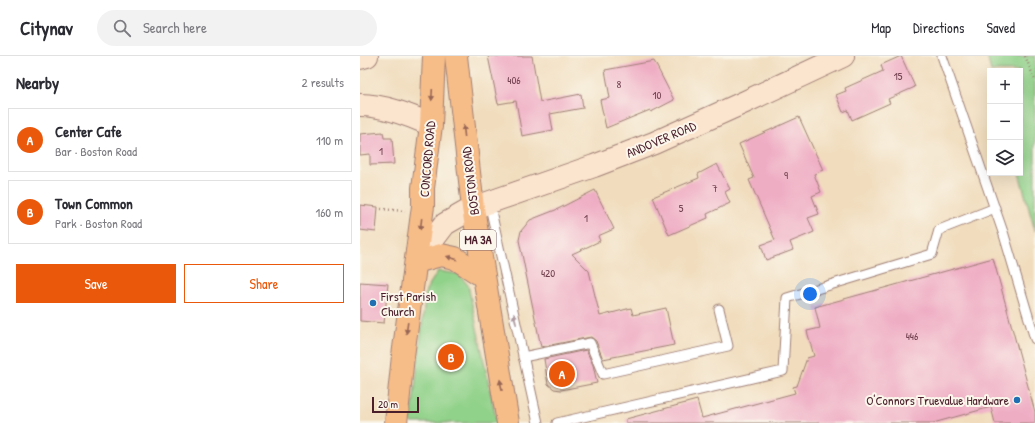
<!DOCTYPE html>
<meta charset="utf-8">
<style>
body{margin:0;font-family:"Patrick Hand",sans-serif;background:#f2f2f3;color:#2b2b33}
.controls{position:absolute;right:12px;top:12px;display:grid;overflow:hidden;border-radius:0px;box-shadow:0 4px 16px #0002}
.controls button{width:36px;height:36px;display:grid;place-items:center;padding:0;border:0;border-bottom:1px solid #e1e1e2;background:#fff;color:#2b2b33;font:20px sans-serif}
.scale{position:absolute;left:12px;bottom:10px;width:47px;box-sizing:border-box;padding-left:4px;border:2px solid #4a1f2b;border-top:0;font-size:11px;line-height:14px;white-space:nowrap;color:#4a1f2b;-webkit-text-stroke:3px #fbf7ec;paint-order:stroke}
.you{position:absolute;left:450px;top:238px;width:14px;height:14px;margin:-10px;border:3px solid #fff;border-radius:50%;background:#1a73e8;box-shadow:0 0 0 6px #1a73e833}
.badge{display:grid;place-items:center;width:26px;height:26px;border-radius:50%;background:#ea580c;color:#fff;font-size:13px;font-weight:700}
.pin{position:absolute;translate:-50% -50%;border:2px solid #fff;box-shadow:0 1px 4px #0006}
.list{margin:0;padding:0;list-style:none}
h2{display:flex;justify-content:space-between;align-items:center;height:52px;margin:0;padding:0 16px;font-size:17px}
h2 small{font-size:13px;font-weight:400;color:#7c7c81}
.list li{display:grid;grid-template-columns:26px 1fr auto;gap:12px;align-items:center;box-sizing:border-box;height:64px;margin:0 8px 8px;padding:0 8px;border:1px solid #e1e1e2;border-radius:0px}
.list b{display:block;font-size:15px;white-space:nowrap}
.list p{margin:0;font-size:13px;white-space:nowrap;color:#7c7c81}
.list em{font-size:13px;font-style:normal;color:#7c7c81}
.actions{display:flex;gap:8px;padding:12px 16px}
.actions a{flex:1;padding:9px 0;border:1px solid #ea580c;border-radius:0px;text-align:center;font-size:14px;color:#ea580c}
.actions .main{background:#ea580c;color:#fff}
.icon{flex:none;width:22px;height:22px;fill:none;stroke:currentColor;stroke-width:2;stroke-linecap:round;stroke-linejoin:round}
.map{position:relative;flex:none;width:675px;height:367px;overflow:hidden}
header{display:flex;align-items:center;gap:24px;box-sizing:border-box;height:56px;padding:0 20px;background:#fff;border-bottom:1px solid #e1e1e2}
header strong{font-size:19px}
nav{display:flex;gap:22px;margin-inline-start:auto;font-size:14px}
.search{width:280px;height:36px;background:#f2f2f3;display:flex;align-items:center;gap:10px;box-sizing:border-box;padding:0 14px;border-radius:22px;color:#7c7c81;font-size:15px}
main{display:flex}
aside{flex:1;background:#fff}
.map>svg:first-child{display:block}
</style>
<header>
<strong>Citynav</strong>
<div class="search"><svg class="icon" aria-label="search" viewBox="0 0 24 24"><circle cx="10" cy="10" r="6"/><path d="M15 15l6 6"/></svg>Search here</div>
<nav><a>Map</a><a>Directions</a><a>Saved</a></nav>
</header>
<main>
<aside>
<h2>Nearby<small>2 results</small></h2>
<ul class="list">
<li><span class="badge">A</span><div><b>Center Cafe</b><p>Bar · Boston Road</p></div><em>110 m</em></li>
<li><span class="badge">B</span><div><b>Town Common</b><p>Park · Boston Road</p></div><em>160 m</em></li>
</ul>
<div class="actions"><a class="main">Save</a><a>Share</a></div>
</aside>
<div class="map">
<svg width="675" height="367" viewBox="0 0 675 367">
<rect width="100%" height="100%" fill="#fbf7ec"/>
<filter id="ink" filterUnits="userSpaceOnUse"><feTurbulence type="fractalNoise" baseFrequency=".025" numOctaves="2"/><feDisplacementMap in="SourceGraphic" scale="8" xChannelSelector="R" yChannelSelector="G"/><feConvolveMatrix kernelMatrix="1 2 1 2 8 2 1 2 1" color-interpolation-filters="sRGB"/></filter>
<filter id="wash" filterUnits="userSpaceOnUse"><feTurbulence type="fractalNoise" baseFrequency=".012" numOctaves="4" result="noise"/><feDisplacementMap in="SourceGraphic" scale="16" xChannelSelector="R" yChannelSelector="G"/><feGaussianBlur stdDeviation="0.9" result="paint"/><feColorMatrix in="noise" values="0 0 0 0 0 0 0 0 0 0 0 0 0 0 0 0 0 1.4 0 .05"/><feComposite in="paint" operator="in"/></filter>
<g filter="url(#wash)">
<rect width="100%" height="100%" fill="#f1ddbe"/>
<g fill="#91d28a" stroke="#6e785a">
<path d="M627,0H675V175L659,117L660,15H631Z"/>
<path d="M78,215L98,218L108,229L137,367H51L66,234Z"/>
</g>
<g id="blocks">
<g fill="#efadc4">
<path d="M128,0H172L180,46L221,38L223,52L190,58L193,74L162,80L156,45L138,48Z"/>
<path d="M541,0L555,31L528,43L530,47L492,64L488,54L483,56L476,39L486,35L485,32L523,15L521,9Z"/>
<path d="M294,5L314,44L291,56L290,54L246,72L240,44L250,42L245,14Z"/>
<path d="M439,61L463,114L454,118L461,136L452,140L459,158L448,162L454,176L430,186L433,194L406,204L401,189L415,184L389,124L394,122L379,88Z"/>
<path d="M23,76L24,82H32L34,108L10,109V98L0,99V78Z"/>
<path d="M357,108L370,133L365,136L370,147L347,158L348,162L309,179L293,141L339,122L338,118Z"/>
<path d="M235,134L254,173L238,180L240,185L212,198L229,215L240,260L271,252L273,259L306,252L314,289L243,303L236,285L231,281L181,291L159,184L161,175L170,164L198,153Z"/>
<path d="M0,149L18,151L16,176L0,174Z"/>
<path d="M633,202L675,356V367H635L631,351L573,367H266V363L337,344L342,362L435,337L433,331L437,330L447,302L454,300L447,275L460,272L455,251Z"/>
<path d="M0,226L28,228L24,267L0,265Z"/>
<path d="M226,294L233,309L237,327L201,334L194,333L188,328L184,303Z"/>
</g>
</g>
</g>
<g filter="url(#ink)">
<use href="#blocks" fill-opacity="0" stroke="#9e7e74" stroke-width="1"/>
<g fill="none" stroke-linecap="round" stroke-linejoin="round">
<defs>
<g id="lane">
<path d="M582,0L644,179L675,283"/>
<path d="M129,146L178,367"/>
<path d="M163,301L230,287L243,318L368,290L359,253"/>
<path d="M197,367L423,315L427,242L572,198L579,174L635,152"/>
</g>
<g id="secondary">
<path d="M0,2L7,0"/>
<path d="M0,49C24,49 49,59 71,69"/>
<path d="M56,206L85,168L113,152L234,110L294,87L385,46L483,0"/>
</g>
<g id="primary">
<path d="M96,0L113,152L148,367"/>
<path d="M56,206L81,199L95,202L124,221"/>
<path d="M36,367L43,300L63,150V132L71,69L74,0"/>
</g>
</defs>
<use href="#lane" stroke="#9e7e74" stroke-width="11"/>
<use href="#secondary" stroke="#9e7e74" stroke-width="24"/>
<use href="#primary" stroke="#9e7e74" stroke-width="24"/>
<g stroke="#9e7e74" stroke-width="2.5" stroke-dasharray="1 3" stroke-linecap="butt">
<path d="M665,0L675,24"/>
<path d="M21,153L45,155"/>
</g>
<use href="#lane" stroke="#fff" stroke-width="9"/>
<use href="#secondary" stroke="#fce5cf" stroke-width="22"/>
<use href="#primary" stroke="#f7bd88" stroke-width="22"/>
</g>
<defs><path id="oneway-solid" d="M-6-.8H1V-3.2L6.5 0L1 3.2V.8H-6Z"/></defs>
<g fill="#986655">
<use href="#oneway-solid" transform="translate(72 39) rotate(93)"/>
<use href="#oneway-solid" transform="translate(104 75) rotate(-96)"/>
<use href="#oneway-solid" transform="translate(61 168) rotate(97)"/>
<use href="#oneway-solid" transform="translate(92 202) rotate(-163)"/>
<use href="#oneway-solid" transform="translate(47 272) rotate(98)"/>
<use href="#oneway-solid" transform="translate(141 329) rotate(-100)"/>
</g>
<use fill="#ae9aa0" href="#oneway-solid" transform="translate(155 263) rotate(-103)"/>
</g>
<g fill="#1f6fb2" stroke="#fbf7ec" stroke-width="1.5">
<circle cx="13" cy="247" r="4"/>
<circle cx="657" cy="344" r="4"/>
</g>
<g text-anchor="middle" stroke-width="4" stroke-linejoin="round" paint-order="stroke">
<g font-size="11" fill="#734251">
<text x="538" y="24">15</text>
<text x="154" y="28">406</text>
<text x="259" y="32">8</text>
<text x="297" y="43">10</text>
<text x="21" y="99">1</text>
<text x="426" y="123">9</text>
<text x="355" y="136">7</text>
<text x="321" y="156">5</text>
<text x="226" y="166">1</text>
<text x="188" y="221">420</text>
<text x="552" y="284">446</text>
</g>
<rect fill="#fbf7ec" stroke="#7f6065" stroke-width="1" x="100" y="174" width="36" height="20" rx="3"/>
<g font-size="12" font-weight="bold" fill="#4a1f2b">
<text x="118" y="188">MA 3A</text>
</g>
<g font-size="13" fill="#4a1f2b" stroke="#fbf7ec">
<text transform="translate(301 83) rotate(-23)" y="5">ANDOVER ROAD</text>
<text transform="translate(67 103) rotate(-85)" y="5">CONCORD ROAD</text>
<text transform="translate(110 125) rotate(-97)" y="5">BOSTON ROAD</text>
</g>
<g font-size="13" fill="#4a1f2b" stroke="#fbf7ec" text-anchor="start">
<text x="21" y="245">First Parish<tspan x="21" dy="15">Church</tspan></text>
<text x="649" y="349" text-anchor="end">O'Connors Truevalue Hardware</text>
</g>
</g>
</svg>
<div class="controls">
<button>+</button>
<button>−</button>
<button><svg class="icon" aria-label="layers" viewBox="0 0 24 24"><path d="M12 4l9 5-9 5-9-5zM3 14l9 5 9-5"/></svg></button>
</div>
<div class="scale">20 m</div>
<div class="you"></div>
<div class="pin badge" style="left:202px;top:318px">A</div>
<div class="pin badge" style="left:91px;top:301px">B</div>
</div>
</main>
